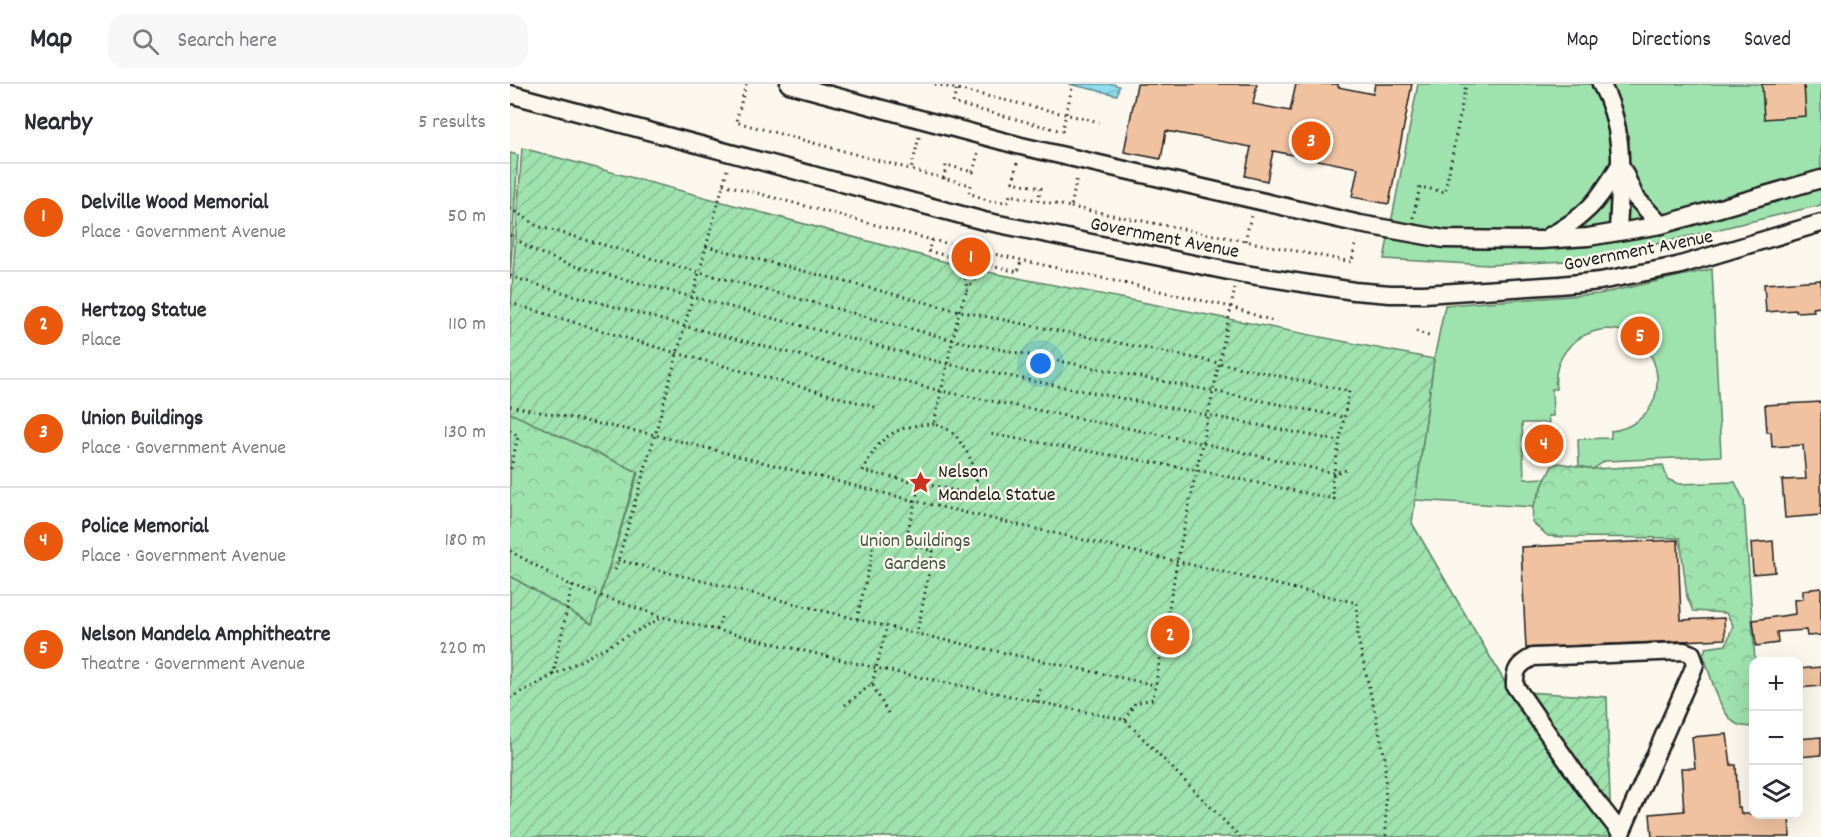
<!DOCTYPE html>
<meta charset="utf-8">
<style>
body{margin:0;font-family:Dekko,sans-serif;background:#f7f7f7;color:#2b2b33}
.controls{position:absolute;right:18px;bottom:18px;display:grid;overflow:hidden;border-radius:12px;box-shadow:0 6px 24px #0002}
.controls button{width:54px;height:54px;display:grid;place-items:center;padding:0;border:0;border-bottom:2px solid #e1e1e2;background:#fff;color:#2b2b33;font:30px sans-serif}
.you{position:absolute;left:531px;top:280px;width:21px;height:21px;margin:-15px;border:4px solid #fff;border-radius:50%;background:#1a73e8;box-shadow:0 0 0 9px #1a73e833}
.badge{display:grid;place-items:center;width:39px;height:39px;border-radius:50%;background:#ea580c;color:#fff;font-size:20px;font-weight:700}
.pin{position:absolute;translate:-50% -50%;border:3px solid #fff;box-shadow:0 2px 6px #0006}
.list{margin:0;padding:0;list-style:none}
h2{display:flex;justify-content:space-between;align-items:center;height:78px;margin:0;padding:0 24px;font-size:26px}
h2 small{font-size:20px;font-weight:400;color:#7c7c81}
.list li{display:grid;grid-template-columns:39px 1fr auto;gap:18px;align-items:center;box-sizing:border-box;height:108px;padding:0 24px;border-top:2px solid #e1e1e2}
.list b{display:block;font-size:22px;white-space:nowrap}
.list p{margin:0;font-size:20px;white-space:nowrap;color:#7c7c81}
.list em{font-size:20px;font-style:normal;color:#7c7c81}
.icon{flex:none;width:33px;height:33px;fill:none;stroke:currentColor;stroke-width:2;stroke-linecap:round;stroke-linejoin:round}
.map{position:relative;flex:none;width:1311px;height:753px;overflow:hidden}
header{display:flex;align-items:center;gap:36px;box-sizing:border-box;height:84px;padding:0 30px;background:#fff;border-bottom:2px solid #e1e1e2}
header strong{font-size:28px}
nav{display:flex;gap:33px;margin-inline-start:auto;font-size:21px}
.search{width:420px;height:54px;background:#f7f7f7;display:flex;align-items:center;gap:15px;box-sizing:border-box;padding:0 21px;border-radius:18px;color:#7c7c81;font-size:22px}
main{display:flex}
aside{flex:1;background:#fff}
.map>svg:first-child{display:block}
</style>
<header>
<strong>Map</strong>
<div class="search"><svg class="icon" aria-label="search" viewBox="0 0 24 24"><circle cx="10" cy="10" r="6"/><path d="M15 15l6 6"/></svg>Search here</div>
<nav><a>Map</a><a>Directions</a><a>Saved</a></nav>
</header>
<main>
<aside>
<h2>Nearby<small>5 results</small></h2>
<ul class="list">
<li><span class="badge">1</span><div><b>Delville Wood Memorial</b><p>Place · Government Avenue</p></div><em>50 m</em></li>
<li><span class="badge">2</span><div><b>Hertzog Statue</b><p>Place</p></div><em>110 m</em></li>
<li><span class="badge">3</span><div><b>Union Buildings</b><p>Place · Government Avenue</p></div><em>130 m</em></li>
<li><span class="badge">4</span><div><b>Police Memorial</b><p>Place · Government Avenue</p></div><em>180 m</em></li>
<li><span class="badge">5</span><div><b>Nelson Mandela Amphitheatre</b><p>Theatre · Government Avenue</p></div><em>220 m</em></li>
</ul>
</aside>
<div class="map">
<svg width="1311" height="753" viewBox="0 0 1311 753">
<defs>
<pattern id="forest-crowns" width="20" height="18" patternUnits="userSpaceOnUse" patternTransform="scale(1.5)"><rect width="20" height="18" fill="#9ee2ae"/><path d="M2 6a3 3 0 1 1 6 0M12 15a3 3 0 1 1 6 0" fill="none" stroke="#88c195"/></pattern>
<pattern id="garden-furrows" width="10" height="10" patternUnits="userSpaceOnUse" patternTransform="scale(1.5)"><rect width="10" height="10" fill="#9ee2ae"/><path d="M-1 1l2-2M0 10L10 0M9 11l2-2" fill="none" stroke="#88c195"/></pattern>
<pattern id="water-waves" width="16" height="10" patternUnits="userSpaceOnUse" patternTransform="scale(1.5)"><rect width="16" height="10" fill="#8edcec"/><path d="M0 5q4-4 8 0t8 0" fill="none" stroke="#7abcca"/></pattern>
</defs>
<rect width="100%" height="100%" fill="#fbf7ec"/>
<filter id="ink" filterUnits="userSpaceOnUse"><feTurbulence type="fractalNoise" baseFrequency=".0167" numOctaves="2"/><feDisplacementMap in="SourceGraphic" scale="12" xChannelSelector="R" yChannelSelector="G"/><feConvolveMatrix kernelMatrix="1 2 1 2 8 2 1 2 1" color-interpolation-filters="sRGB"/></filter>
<g filter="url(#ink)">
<g fill="#9ee2ae" stroke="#5d7f65" stroke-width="1.5">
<path d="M908,0H1311V121L1078,176L978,181L874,175Z"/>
<path d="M1202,185L1211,372L1095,377L1083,385L1069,382L1068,355L1101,354V347C1120,345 1137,333 1144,316C1149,302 1148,289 1143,276C1120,221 1039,246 1046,305H1042L1043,332H1038L1039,339H1012L1014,395L1036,394L1023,423L905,416L924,275L935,221L1089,210Z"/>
</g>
<g fill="url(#forest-crowns)" stroke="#5d7f65" stroke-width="1.5">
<path d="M0,69L8,71L0,195Z"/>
<path d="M0,328L128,385L82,541L0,492Z"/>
<path d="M1049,379L1083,385L1153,381L1157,395L1169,400L1225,398L1234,417L1245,577L1244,578L1243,643C1239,642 1233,643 1229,641C1210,635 1200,588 1193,570L1196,564L1216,561L1223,541L1216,529L1183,527L1177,513L1170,454L1055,453L1038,452L1022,438L1023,423L1032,403L1042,382Z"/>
</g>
<path fill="url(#garden-furrows)" stroke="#5d7f65" stroke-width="1.5" d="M12,64L462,185L924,275L902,439L1000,607L1097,613L1101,753H0V492L82,540L128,388L0,329V233Z"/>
<path fill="url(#water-waves)" stroke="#608f99" stroke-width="1.5" d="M559,0H603L609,2L607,11Z"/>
<g fill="#f0c2a0" stroke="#1c1c1c" stroke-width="1.5">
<path d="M627,0H747L743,20L780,27L786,0H828V3L863,10L865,0H902L879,120L842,113L848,84L763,67L757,97L735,92L741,63L656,47L651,75L614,68Z"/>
<path d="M1252,0H1294L1296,32L1254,35Z"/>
<path d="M1311,196V223L1303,224L1304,227L1286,228V226L1256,228L1254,200Z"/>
<path d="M1311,318V431L1275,434L1272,396L1296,395L1293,361L1262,363L1261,348H1257L1255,321Z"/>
<path d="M1168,456L1171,536L1214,534L1215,555L1016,564L1011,463Z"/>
<path d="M1263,457L1265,488L1243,490L1241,459Z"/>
<path d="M1311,504V551L1297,552L1296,546L1267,548L1268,559L1246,562L1243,536L1285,530L1284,516L1293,515V506Z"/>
<path d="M1311,583V602L1288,604V585Z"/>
<path d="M1217,650L1221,681H1226L1228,723H1230L1231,730H1279L1280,753H1142L1140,730L1174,727L1171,684H1185L1182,653Z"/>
<path d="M1311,653V671L1288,673V655Z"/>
</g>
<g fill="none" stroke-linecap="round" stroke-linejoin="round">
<defs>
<g id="minor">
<path d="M279,0L511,62L850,140L934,155L1031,156L1078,153L1151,141L1311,95"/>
<path d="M1091,0C1117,46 1110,97 1108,148"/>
<path d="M0,10L474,137L728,189L844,207L880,210H914L1050,201L1090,197L1167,182L1311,139"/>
<path d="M1113,86L1125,113L1151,141"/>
<path d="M1038,153C1075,133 1088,118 1109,82"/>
<path d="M1111,749L1075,703L1005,602C1004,586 1009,580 1023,573L1174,567L1182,570L1185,580L1182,588L1111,749V753"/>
</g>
</defs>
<use href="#minor" stroke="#1c1c1c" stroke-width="21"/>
<g stroke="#1c1c1c" stroke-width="3" stroke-dasharray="1.5 4.5" stroke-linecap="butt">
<path d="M236,0L226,38L400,85"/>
<path d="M425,0L589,38"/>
<path d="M448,0L443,19L552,47L563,0"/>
<path d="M409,53L401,86L461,101L459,109L479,117L498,118L500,111L561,123L567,93"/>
<path d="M507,79L503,98L531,104L528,116"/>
<path d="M434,95L436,81L463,88L468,69"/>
<path d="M213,100L422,156L721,223L766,238"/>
<path d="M561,123L735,157"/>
<path d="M0,124L27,142L189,188L443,256L834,333"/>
<path d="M741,132L735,157L842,178L846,157"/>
<path d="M903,134L910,103L935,108L956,0"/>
<path d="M0,151L23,166L57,180L437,280L829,357"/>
<path d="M422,156L418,167L453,176L457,206L476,181L508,188L511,177"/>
<path d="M196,162L449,227L709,279L839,307L822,398L824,415L686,386L480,350"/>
<path d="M0,192L41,205L174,242L431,307L692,359L824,389L836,386"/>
<path d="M0,219L166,269L365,323"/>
<path d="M906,247L921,253"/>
<path d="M0,322L145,351L405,417L847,519L848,554L875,674L876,753"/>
<path d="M424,340C387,341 368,352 353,387L467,411L466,387L458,370L446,352L439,346L424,340L449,227L457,206"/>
<path d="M0,346L8,352L0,388"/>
<path d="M395,458L410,398"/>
<path d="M0,467L62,502L153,533L366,584L615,636L730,753"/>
<path d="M108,476L407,550L645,601"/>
<path d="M105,486L145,351L217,86"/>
<path d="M347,535L366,452L423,467L407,550"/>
<path d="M207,546L212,531"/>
<path d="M43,591L62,502"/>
<path d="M362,600L377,542"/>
<path d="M0,614L153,533"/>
<path d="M526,618L530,605"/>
<path d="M335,621L362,600L379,631"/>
<path d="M615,636L625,619L643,615L667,478L725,204"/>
</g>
<use href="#minor" stroke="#fbf7ec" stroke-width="16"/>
</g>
</g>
<defs>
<symbol id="sight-bare" viewBox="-9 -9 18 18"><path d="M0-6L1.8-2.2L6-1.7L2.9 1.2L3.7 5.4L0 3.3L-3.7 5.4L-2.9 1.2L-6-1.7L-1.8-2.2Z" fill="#c8321e" stroke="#fbf7ec" stroke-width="2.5" paint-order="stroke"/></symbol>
</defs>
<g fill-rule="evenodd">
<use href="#sight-bare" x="394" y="382" width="33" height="33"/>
</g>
<g text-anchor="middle" stroke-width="4.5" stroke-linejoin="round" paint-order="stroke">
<g font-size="20" fill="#1c1c1c" stroke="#fbf7ec">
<text transform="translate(655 152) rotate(11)" y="7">Government Avenue</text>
<text transform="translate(1128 165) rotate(-11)" y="7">Government Avenue</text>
</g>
<g font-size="20" fill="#1c1c1c" stroke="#fbf7ec" text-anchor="start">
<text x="428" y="393">Nelson<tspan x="428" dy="23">Mandela Statue</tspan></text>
</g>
<g font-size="20" fill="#435748" stroke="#fbf7ec">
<text x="405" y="462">Union Buildings<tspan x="405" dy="23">Gardens</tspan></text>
</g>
</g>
</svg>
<div class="controls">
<button>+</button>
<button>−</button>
<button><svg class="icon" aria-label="layers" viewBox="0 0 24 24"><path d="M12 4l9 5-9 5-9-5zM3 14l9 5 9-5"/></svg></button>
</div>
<div class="you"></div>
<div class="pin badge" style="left:461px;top:173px">1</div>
<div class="pin badge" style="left:660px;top:551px">2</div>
<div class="pin badge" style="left:801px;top:57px">3</div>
<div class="pin badge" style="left:1034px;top:360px">4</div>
<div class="pin badge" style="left:1130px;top:252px">5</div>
</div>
</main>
